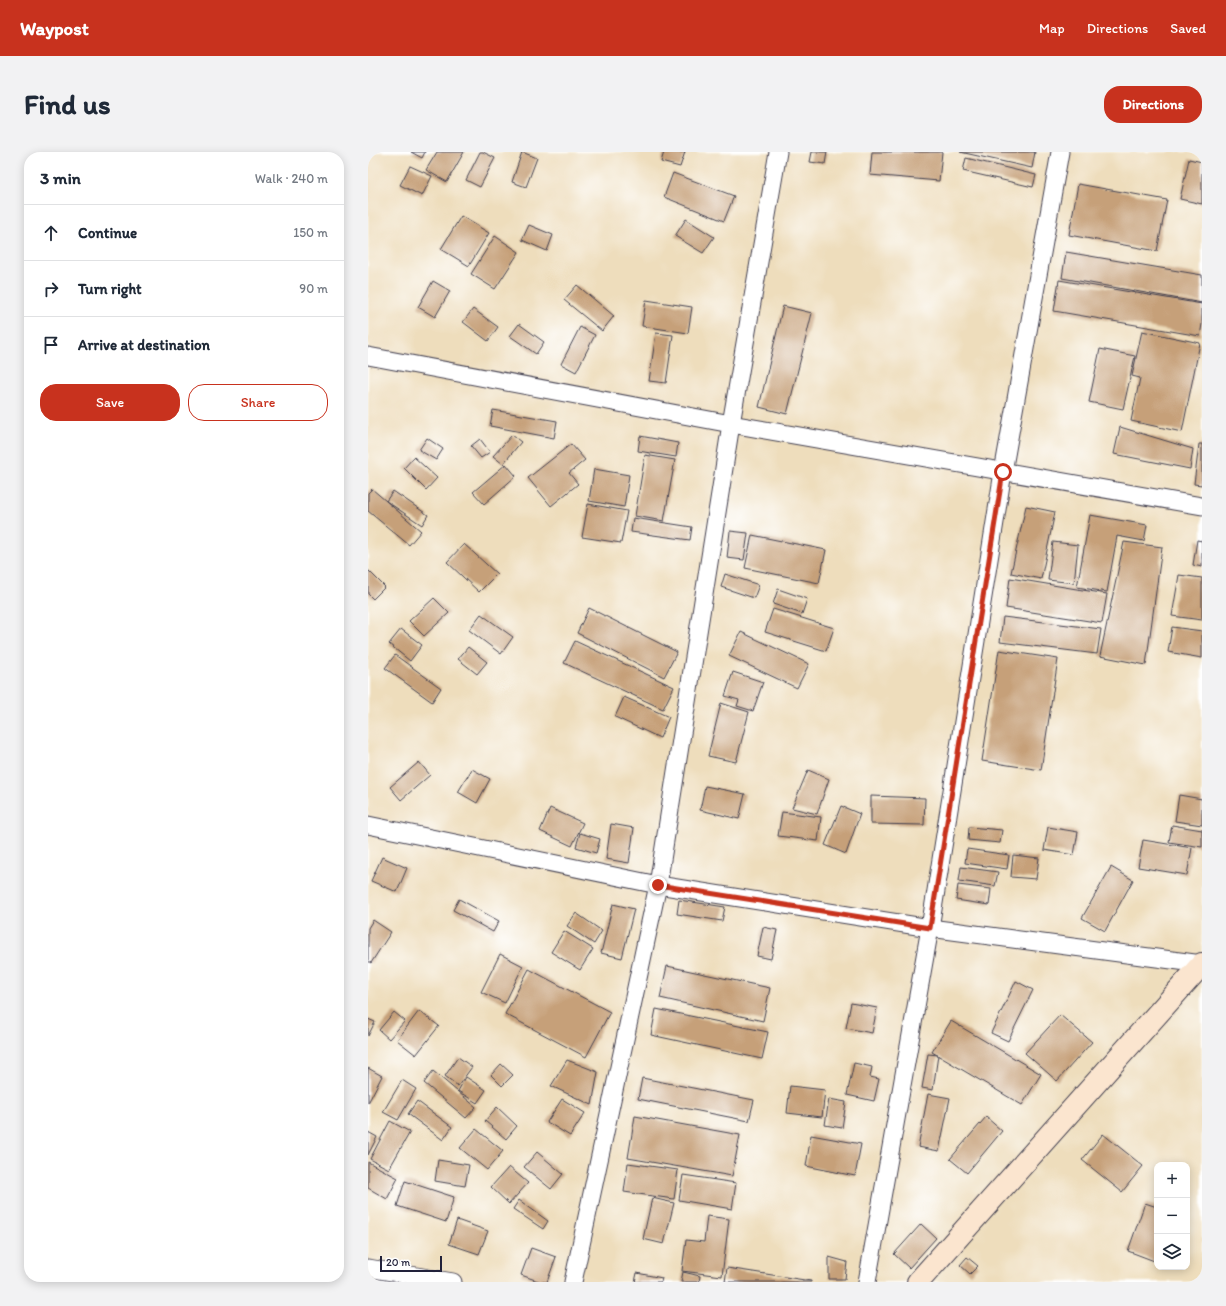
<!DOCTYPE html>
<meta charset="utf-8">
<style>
body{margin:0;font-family:Itim,sans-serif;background:#f2f2f3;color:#1f2937}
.controls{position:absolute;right:12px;bottom:12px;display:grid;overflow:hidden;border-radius:8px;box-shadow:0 2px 10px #0003}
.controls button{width:36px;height:36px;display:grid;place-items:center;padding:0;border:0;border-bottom:1px solid #e0e1e3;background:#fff;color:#1f2937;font:20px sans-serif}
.scale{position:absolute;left:12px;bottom:10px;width:62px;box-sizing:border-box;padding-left:4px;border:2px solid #22223b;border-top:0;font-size:11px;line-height:14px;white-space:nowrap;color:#22223b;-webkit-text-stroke:3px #fff;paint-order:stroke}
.stop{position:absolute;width:12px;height:12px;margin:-9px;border:3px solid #c8321e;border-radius:50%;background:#fff}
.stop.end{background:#c8321e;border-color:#fff;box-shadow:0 1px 4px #0008}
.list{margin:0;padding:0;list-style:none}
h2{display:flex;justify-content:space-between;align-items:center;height:52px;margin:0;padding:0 16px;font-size:17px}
h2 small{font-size:13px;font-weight:400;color:#747a83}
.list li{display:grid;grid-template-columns:26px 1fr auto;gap:12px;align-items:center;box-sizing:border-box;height:56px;padding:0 16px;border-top:1px solid #e0e1e3}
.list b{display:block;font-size:15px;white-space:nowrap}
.list em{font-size:13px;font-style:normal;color:#747a83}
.actions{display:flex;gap:8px;padding:12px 16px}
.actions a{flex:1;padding:9px 0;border:1px solid #c8321e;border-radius:16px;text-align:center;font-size:14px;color:#c8321e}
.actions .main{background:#c8321e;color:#fff}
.icon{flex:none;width:22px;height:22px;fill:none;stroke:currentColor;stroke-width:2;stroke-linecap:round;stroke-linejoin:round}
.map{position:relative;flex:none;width:834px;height:1130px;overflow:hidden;border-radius:16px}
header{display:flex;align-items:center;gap:24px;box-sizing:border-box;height:56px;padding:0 20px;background:#c8321e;color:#fff}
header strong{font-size:19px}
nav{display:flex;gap:22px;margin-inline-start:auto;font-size:14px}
.intro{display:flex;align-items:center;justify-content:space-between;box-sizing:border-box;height:96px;padding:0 24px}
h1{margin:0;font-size:28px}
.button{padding:10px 18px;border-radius:16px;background:#c8321e;color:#fff;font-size:14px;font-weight:700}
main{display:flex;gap:24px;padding:0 24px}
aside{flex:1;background:#fff;border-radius:16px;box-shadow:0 2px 10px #0003}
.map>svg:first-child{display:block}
</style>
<header>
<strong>Waypost</strong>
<nav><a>Map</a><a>Directions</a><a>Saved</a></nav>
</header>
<div class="intro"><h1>Find us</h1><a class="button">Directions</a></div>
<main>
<aside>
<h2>3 min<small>Walk · 240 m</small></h2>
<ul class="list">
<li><svg class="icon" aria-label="ahead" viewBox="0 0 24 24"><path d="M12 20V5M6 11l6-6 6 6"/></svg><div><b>Continue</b></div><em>150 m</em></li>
<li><svg class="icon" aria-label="right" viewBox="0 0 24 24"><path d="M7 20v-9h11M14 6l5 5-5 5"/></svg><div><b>Turn right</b></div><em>90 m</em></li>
<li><svg class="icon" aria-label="arrive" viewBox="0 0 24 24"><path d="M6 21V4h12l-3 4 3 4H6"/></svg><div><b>Arrive at destination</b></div></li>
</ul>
<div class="actions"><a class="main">Save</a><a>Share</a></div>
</aside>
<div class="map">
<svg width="834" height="1130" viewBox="0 0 834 1130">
<rect width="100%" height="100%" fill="#fff"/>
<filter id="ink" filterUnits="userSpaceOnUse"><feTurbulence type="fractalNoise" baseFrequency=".025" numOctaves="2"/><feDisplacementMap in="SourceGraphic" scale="8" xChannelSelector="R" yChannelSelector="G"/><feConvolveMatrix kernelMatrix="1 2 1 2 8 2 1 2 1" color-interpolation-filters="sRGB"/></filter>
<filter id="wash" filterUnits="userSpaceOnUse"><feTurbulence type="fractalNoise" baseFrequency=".012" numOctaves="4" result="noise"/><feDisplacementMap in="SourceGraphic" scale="16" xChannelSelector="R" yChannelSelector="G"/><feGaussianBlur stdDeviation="0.9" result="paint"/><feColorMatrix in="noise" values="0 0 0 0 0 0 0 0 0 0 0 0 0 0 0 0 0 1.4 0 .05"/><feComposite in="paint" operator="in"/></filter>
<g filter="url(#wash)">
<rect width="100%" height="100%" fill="#eeddbc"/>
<g id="blocks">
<g fill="#c6a079">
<path d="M43,0H57L54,6Z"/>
<path d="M69,0H96L79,30L58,18Z"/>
<path d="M112,0H115L127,6L112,35L98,28Z"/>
<path d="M154,0L169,6L158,35L144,30Z"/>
<path d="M296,0H317L312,15L293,10Z"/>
<path d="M444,0H459L457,12L442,10Z"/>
<path d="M504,0H574L571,29L502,23Z"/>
<path d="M592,0H667L664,16Z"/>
<path d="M598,6L668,23L665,35L595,19Z"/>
<path d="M821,7L834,10V52L812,47Z"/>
<path d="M42,14L64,24L54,44L32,33Z"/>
<path d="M305,21L366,44L356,69L296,45Z"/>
<path d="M710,32L799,48L789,99L701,83Z"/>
<path d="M93,64L121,81L101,114L73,97Z"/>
<path d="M318,67L346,85L335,101L307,84Z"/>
<path d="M161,73L185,83L179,99L154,88Z"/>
<path d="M127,84L151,100L127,137L103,122Z"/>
<path d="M698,100L834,123V151L694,126Z"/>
<path d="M691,128L834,152V172L832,184L686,159Z"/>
<path d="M65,129L82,139L67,165L50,155Z"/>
<path d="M209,133L246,164L234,179L196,148Z"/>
<path d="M278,148L324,155L320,181L274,174Z"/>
<path d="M415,154L444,161L419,262L391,255Z"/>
<path d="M105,157L130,175L120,189L95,170Z"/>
<path d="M151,172L176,190L168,202L142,184Z"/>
<path d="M212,175L227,183L208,220L193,212Z"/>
<path d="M774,179L832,191L814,280L763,269L772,226L764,224Z"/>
<path d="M288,181L305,183L298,231L281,229Z"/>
<path d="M732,197L767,204L755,257L721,250Z"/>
<path d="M125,258L189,269L186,286L122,274Z"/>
<path d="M752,275L825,297L822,317L746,302Z"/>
<path d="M144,283L153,290L135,312L125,304Z"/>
<path d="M272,284L310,291L308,305L270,299Z"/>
<path d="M59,286L75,297L68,308L51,298Z"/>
<path d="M112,287L122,300L113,306L103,294Z"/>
<path d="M203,292L217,308L201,321L210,332L183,354L160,326Z"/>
<path d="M831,292H834V333L826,332Z"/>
<path d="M277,303L307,308L296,369L267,364Z"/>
<path d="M46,305L69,326L58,338L36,316Z"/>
<path d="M138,312L148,324L116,352L105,340Z"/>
<path d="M226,317L261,323L256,355L221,349Z"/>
<path d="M4,337L53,379L41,393L0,359V341Z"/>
<path d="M25,339L60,363L54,373L18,349Z"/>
<path d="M220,352L259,359L253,391L214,385Z"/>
<path d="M658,354L687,360L673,427L643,421Z"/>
<path d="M722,363L779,373L776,389L749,384L739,440L709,435Z"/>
<path d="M265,366L324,375L322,388L263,380Z"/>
<path d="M362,379L380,381L376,408L359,406Z"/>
<path d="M384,383L458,398L451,431L377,416Z"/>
<path d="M829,388L834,389V415L825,413Z"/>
<path d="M685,390L710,393L706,431L680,428Z"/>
<path d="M756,390L794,395L778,513L732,504Z"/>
<path d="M96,392L129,422L111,440L79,410Z"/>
<path d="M0,418L17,435L5,447L0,442Z"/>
<path d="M357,422L391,433L386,446L353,435Z"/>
<path d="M811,423L834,426V468L804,464Z"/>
<path d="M642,426L739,442L734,471L638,456Z"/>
<path d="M410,437L439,447L434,462L405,452Z"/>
<path d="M66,446L81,461L56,484L41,469Z"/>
<path d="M221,456L309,500L296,525L209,481Z"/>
<path d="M405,457L466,476L458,499L397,480Z"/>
<path d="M113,462L145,485L133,502L101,478Z"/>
<path d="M635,465L733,477L729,502L632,490Z"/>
<path d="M804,475L834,479V506L800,500Z"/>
<path d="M33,477L54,493L42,509L21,492Z"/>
<path d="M373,480L441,512L429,536L361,504Z"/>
<path d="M207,489L306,535L295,557L196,511Z"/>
<path d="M100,495L119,510L109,522L90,507Z"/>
<path d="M631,498L690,507L673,618L614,609Z"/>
<path d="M27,503L73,536L64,550L17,516Z"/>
<path d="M365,520L395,530L385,559L369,554L371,548L357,544Z"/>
<path d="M256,545L301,565L292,586L247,565Z"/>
<path d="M353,551L381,560L368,610L340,604Z"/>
<path d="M51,610L62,623L33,648L22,635Z"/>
<path d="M104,617L122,627L109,651L90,640Z"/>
<path d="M440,618L461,627L449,662L424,656Z"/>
<path d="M337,634L377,642L371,667L332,658Z"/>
<path d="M811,643L834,647V673L807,669Z"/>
<path d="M503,644L557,646L556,673L503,672Z"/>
<path d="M473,654L492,662L478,702L457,693Z"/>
<path d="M182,656L215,671L204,694L172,679Z"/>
<path d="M414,660L453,665L450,689L410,684Z"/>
<path d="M243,672L266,676L261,711L238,707Z"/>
<path d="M804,673L834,678V695L801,690Z"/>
<path d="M601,675L634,678L632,691L600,688Z"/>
<path d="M680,675L710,680L706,703L676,698Z"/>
<path d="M212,681L232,687L228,701L208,695Z"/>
<path d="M775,688L824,696L819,723L770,715Z"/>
<path d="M599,697L641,703L639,717L597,711Z"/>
<path d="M645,703L671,706L668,727L643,725Z"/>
<path d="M14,705L39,716L29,740L3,729Z"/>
<path d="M593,715L630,720L627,734L591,729Z"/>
<path d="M743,715L765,728L737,779L714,766Z"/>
<path d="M590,733L623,737L621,753L588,748Z"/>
<path d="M91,747L131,769L125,780L85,758Z"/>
<path d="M311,748L357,755L354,769L309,762Z"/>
<path d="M245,752L266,757L254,806L233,801Z"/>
<path d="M208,761L234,779L226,792L199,774Z"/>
<path d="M5,768L23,780L3,811L0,809V776Z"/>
<path d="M395,775L409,778L403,807L389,804Z"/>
<path d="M196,779L225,797L212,818L183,800Z"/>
<path d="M132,802L155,814L137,851L113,840Z"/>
<path d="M299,814L402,836L395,869L292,846Z"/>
<path d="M161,817L242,860L218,905L137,862Z"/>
<path d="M648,829L665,838L640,889L623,881Z"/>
<path d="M483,851L509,856L504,881L478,876Z"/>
<path d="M288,857L400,880L394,907L283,883Z"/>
<path d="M51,859L71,874L48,903L29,888Z"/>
<path d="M26,860L37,869L21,887L11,878Z"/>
<path d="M692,863L724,890L689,929L657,901Z"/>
<path d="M0,867L7,870L0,884Z"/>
<path d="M583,869L673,922L654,953L564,900Z"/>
<path d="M560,902L570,903L565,938L554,936Z"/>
<path d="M90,905L104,915L90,934L77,924Z"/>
<path d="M199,908L230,920L224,953L183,934Z"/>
<path d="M486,911L504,915L502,925L511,927L506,949L479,943Z"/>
<path d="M133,912L145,923L134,934L123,923Z"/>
<path d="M0,916L14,924L0,951Z"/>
<path d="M65,919L108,955L98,966L56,931Z"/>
<path d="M98,925L118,938L109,951L90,939Z"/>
<path d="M274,926L386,948L381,969L270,947Z"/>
<path d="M34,928L48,937L30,968L15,960Z"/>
<path d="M422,934L457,938L454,965L419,961Z"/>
<path d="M560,942L582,946L571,999L550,995Z"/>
<path d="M194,947L217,961L202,984L179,970Z"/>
<path d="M461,947L478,950L474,976L457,973Z"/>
<path d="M49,949L84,975L75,988L40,962Z"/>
<path d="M129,955L149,974L138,987L117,969Z"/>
<path d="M267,964L372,983L364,1024L260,1006Z"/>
<path d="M618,965L634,979L599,1021L582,1007Z"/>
<path d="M22,969L42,980L21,1017L2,1007Z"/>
<path d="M108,977L135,999L119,1018L92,996Z"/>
<path d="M0,980L9,985L0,1003Z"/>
<path d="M735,982L775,1014L754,1040L714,1008Z"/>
<path d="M443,983L493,992L487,1024L438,1014Z"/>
<path d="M169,1000L195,1022L183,1037L156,1015Z"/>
<path d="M70,1008L101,1013L97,1034L67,1029Z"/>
<path d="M0,1010L30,1026L19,1047L0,1036Z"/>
<path d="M260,1011L310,1018L306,1047L256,1040Z"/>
<path d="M141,1015L160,1031L141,1052L123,1035Z"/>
<path d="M315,1023L368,1031L364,1057L311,1048Z"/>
<path d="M37,1029L86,1045L78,1070L29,1054Z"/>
<path d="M284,1046L306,1051L296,1092L275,1087Z"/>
<path d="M151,1048L180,1069L175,1077L145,1057Z"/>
<path d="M777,1051L789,1055V1110L760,1099Z"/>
<path d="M339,1064L361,1067L354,1124L314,1119L318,1088L336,1090Z"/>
<path d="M89,1068L120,1079L111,1102L81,1092Z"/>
<path d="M553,1072L568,1086L541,1116L526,1102Z"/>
<path d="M163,1096L188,1105L179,1130H173L153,1123Z"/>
<path d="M461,1105L479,1110L477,1127H461Z"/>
<path d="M599,1105L610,1114L602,1122L592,1113Z"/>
<path d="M359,1116L443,1129V1130H357Z"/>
<path d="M315,1120L332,1124L331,1130H313Z"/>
<path d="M269,1121L294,1126L293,1130H267Z"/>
</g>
</g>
</g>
<g filter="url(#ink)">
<use href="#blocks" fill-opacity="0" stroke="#413e4e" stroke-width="1"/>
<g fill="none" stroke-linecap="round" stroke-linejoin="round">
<defs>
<g id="minor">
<path d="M0,204L363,272L834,354"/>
<path d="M0,673L290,733L562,776L834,812"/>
<path d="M0,1116L85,1130"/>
<path d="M205,1130L290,733L363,272L410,0"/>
<path d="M499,1130L562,776L635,320L692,0"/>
</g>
<path id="secondary" d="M550,1130L834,812"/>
</defs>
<use href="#minor" stroke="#413e4e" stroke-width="19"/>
<use href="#secondary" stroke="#413e4e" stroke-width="24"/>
<use href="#minor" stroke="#fff" stroke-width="17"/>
<use href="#secondary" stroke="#fbe5cf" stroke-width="22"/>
</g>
</g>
<g fill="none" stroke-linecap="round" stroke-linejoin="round" filter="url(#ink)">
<path stroke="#c8321e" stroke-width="5" d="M290,733L562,776L635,320"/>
</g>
</svg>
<div class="controls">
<button>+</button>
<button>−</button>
<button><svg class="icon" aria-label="layers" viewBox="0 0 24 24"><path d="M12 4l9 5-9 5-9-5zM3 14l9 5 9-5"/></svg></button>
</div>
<div class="scale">20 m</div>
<div class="stop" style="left:635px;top:320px"></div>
<div class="stop end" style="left:290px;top:733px"></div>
</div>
</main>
